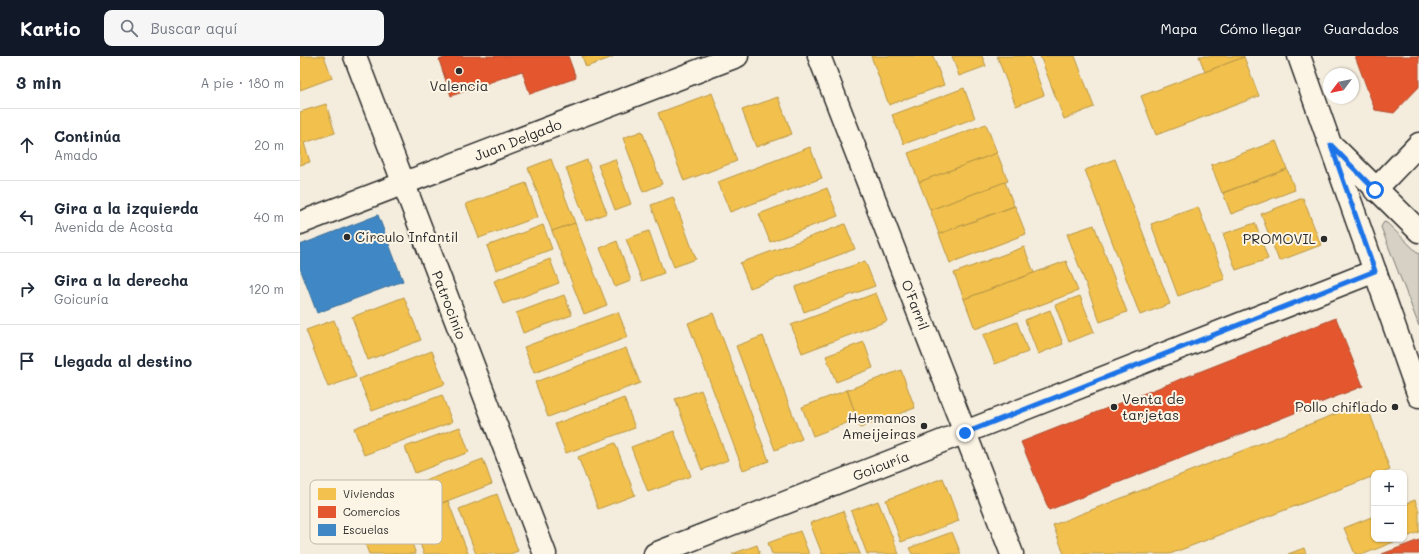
<!DOCTYPE html>
<html lang="es">
<meta charset="utf-8">
<style>
body{margin:0;font-family:Mali,sans-serif;background:#f6f6f7;color:#1f2937}
.controls{position:absolute;right:12px;bottom:12px;display:grid;overflow:hidden;border-radius:8px;box-shadow:0 1px 3px #0004}
.controls button{width:36px;height:36px;display:grid;place-items:center;padding:0;border:0;border-bottom:1px solid #e0e1e3;background:#fff;color:#1f2937;font:20px sans-serif}
.compass{position:absolute;left:1023px;top:12px;width:36px;height:36px;border-radius:50%;background:#fff;box-shadow:0 1px 3px #0004;rotate:238deg}
.stop{position:absolute;width:12px;height:12px;margin:-9px;border:3px solid #1a73e8;border-radius:50%;background:#fff}
.stop.end{background:#1a73e8;border-color:#fff;box-shadow:0 1px 4px #0008}
.list{margin:0;padding:0;list-style:none}
h2{display:flex;justify-content:space-between;align-items:center;height:52px;margin:0;padding:0 16px;font-size:17px}
h2 small{font-size:13px;font-weight:400;color:#747a83}
.list li{display:grid;grid-template-columns:26px 1fr auto;gap:12px;align-items:center;box-sizing:border-box;height:72px;padding:0 16px;border-top:1px solid #e0e1e3}
.list b{display:block;font-size:15px;white-space:nowrap}
.list p{margin:0;font-size:13px;white-space:nowrap;color:#747a83}
.list em{font-size:13px;font-style:normal;color:#747a83}
.icon{flex:none;width:22px;height:22px;fill:none;stroke:currentColor;stroke-width:2;stroke-linecap:round;stroke-linejoin:round}
.map{position:relative;flex:none;width:1119px;height:498px;overflow:hidden}
header{display:flex;align-items:center;gap:24px;box-sizing:border-box;height:56px;padding:0 20px;background:#111827;color:#fff}
header strong{font-size:19px}
nav{display:flex;gap:22px;margin-inline-start:auto;font-size:14px}
.search{width:280px;height:36px;background:#f6f6f7;display:flex;align-items:center;gap:10px;box-sizing:border-box;padding:0 14px;border-radius:8px;color:#747a83;font-size:15px}
main{display:flex}
aside{flex:1;background:#fff}
.map>svg:first-child{display:block}
</style>
<header>
<strong>Kartio</strong>
<div class="search"><svg class="icon" aria-label="search" viewBox="0 0 24 24"><circle cx="10" cy="10" r="6"/><path d="M15 15l6 6"/></svg>Buscar aquí</div>
<nav><a>Mapa</a><a>Cómo llegar</a><a>Guardados</a></nav>
</header>
<main>
<aside>
<h2>3 min<small>A pie · 180 m</small></h2>
<ul class="list">
<li><svg class="icon" aria-label="ahead" viewBox="0 0 24 24"><path d="M12 20V5M6 11l6-6 6 6"/></svg><div><b>Continúa</b><p>Amado</p></div><em>20 m</em></li>
<li><svg class="icon" aria-label="left" viewBox="0 0 24 24"><path d="M17 20v-9H6M10 6l-5 5 5 5"/></svg><div><b>Gira a la izquierda</b><p>Avenida de Acosta</p></div><em>40 m</em></li>
<li><svg class="icon" aria-label="right" viewBox="0 0 24 24"><path d="M7 20v-9h11M14 6l5 5-5 5"/></svg><div><b>Gira a la derecha</b><p>Goicuría</p></div><em>120 m</em></li>
<li><svg class="icon" aria-label="arrive" viewBox="0 0 24 24"><path d="M6 21V4h12l-3 4 3 4H6"/></svg><div><b>Llegada al destino</b></div></li>
</ul>
</aside>
<div class="map">
<svg width="1119" height="498" viewBox="0 0 1119 498">
<rect width="100%" height="100%" fill="#f4edde"/>
<filter id="ink" filterUnits="userSpaceOnUse"><feTurbulence type="fractalNoise" baseFrequency=".025" numOctaves="2"/><feDisplacementMap in="SourceGraphic" scale="8" xChannelSelector="R" yChannelSelector="G"/><feConvolveMatrix kernelMatrix="1 2 1 2 8 2 1 2 1" color-interpolation-filters="sRGB"/></filter>
<g filter="url(#ink)">
<path fill="#d6d1c4" stroke="#807e78" d="M1084,166L1087,167L1119,198V270L1081,171Z"/>
<g fill="#f2c14e" stroke="#b69444">
<path d="M0,0H24L32,22L0,34Z"/>
<path d="M282,0H313V1L286,11Z"/>
<path d="M571,0H633L644,29L589,49Z"/>
<path d="M652,0H682L686,10L659,20Z"/>
<path d="M697,0H730L744,39L716,50Z"/>
<path d="M740,0H775L794,51L764,63Z"/>
<path d="M899,0H944V1L905,16Z"/>
<path d="M944,1L959,40L856,79L841,40Z"/>
<path d="M664,32L675,62L604,88L592,59Z"/>
<path d="M412,37L437,105L384,125L358,57Z"/>
<path d="M478,41L492,78L456,91L442,54Z"/>
<path d="M26,48L35,77L4,87L10,106L0,109V56Z"/>
<path d="M686,68L697,97L619,126L608,97Z"/>
<path d="M342,75L362,128L343,136L323,82Z"/>
<path d="M976,85L987,113L922,137L911,109Z"/>
<path d="M510,91L522,122L430,156L418,126Z"/>
<path d="M697,97L708,125L630,154L619,126Z"/>
<path d="M251,103L275,167L252,175L228,112Z"/>
<path d="M315,103L331,148L315,154L298,109Z"/>
<path d="M815,103L870,248L840,259L785,114Z"/>
<path d="M287,104L307,157L286,165L266,112Z"/>
<path d="M987,113L995,134L931,158L923,137Z"/>
<path d="M705,126L714,150L639,178L630,154Z"/>
<path d="M226,127L238,161L179,182L166,148Z"/>
<path d="M527,132L538,160L470,186L459,158Z"/>
<path d="M373,141L396,203L374,211L351,149Z"/>
<path d="M1003,142L1021,189L979,205L961,158Z"/>
<path d="M715,150L726,178L650,207L639,178Z"/>
<path d="M898,151L925,223L878,240L851,168Z"/>
<path d="M275,167L307,249L284,258L252,175Z"/>
<path d="M955,167L968,203L936,214L923,178Z"/>
<path d="M545,168L555,193L450,232L440,207Z"/>
<path d="M243,169L252,193L196,214L187,190Z"/>
<path d="M794,169L827,256L800,266L767,178Z"/>
<path d="M349,175L364,217L342,225L326,183Z"/>
<path d="M317,185L331,225L315,231L300,192Z"/>
<path d="M724,191L734,217L664,243L654,217Z"/>
<path d="M250,203L259,227L203,248L194,225Z"/>
<path d="M565,205L575,230L504,256L495,231Z"/>
<path d="M766,205L778,235L675,273L664,243Z"/>
<path d="M576,237L587,265L502,297L491,269Z"/>
<path d="M264,239L272,259L223,277L216,257Z"/>
<path d="M780,240L794,276L769,286L755,249Z"/>
<path d="M104,241L121,284L68,304L52,261Z"/>
<path d="M750,254L763,288L738,298L725,264Z"/>
<path d="M318,256L328,281L234,317L224,291Z"/>
<path d="M413,257L469,405L443,414L388,267Z"/>
<path d="M34,264L56,321L28,331L6,274Z"/>
<path d="M717,266L728,296L695,308L683,279Z"/>
<path d="M463,280L502,383L475,394L436,290Z"/>
<path d="M564,286L573,312L536,326L526,300Z"/>
<path d="M326,292L340,327L248,361L235,326Z"/>
<path d="M132,295L145,328L72,355L59,323Z"/>
<path d="M601,314L615,352L560,372L547,334Z"/>
<path d="M401,334L428,404L402,414L375,343Z"/>
<path d="M547,334L557,363L513,380L502,351Z"/>
<path d="M142,339L152,366L64,399L54,372Z"/>
<path d="M324,342L335,372L266,397L255,368Z"/>
<path d="M1066,346L1090,414L1081,417H1074V420L870,498H764L753,469Z"/>
<path d="M160,371L169,396L115,417L105,391Z"/>
<path d="M374,375L391,420L348,436L331,391Z"/>
<path d="M315,387L335,439L298,453L278,401Z"/>
<path d="M183,403L192,428L120,455L111,430Z"/>
<path d="M643,422L659,465L601,486L586,444Z"/>
<path d="M197,438L218,495L210,498H176L159,453Z"/>
<path d="M1115,444L1119,455V476L1104,482V448Z"/>
<path d="M148,445L168,497L124,498L109,459Z"/>
<path d="M578,445L599,498H567L551,455Z"/>
<path d="M543,455L560,498H522L510,467Z"/>
<path d="M100,456L116,498H69L59,472Z"/>
<path d="M1074,460V483H1101L1064,498H1055L1044,472Z"/>
<path d="M500,475L509,498H472L468,487Z"/>
<path d="M652,476L661,498H612L609,492Z"/>
<path d="M457,489L460,498H432Z"/>
<path d="M1004,492L1006,498H988Z"/>
</g>
<g fill="#e4572e" stroke="#ac4a2d">
<path d="M149,0H268L276,22L230,38L222,15L151,40L139,4Z"/>
<path d="M1055,0H1119V31L1094,57L1075,54Z"/>
<path d="M1036,262L1063,330L749,454L721,386Z"/>
<path d="M1119,484V498H1082Z"/>
</g>
<path fill="#3f88c5" stroke="#396c97" d="M78,159L103,225L17,257L0,212V189Z"/>
<g fill="none" stroke-linecap="round" stroke-linejoin="round">
<defs>
<g id="minor">
<path d="M55,0L245,498"/>
<path d="M519,0L712,498"/>
<path d="M1075,134L1119,88"/>
<path d="M0,167L437,0"/>
<path d="M355,498L1075,215"/>
</g>
<g id="major">
<path d="M999,0L1119,340"/>
<path d="M1036,93L1119,175"/>
</g>
</defs>
<use href="#minor" stroke="#2b2b2b" stroke-width="25"/>
<use href="#major" stroke="#2b2b2b" stroke-width="25"/>
<use href="#minor" stroke="#fcf5e5" stroke-width="22"/>
<use href="#major" stroke="#fcf5e5" stroke-width="22"/>
</g>
</g>
<g fill="none" stroke-linecap="round" stroke-linejoin="round" filter="url(#ink)">
<path stroke="#1a73e8" stroke-width="5" d="M665,377L1075,215L1031,89L1075,134"/>
</g>
<g fill="#2b2b2b" stroke="#fcf5e5" stroke-width="1.5">
<circle cx="159" cy="15" r="4"/>
<circle cx="47" cy="181" r="4"/>
<circle cx="1024" cy="183" r="4"/>
<circle cx="814" cy="351" r="4"/>
<circle cx="1095" cy="351" r="4"/>
<circle cx="624" cy="370" r="4"/>
</g>
<g text-anchor="middle" stroke-width="4" stroke-linejoin="round" paint-order="stroke">
<g font-size="14" fill="#2b2b2b" stroke="#fcf5e5" text-anchor="end">
<text x="159" y="35" text-anchor="middle">Valencia</text>
<text x="55" y="186" text-anchor="start">Círculo Infantil</text>
<text x="1016" y="188">PROMOVIL</text>
<text x="822" y="348" text-anchor="start">Venta de<tspan x="822" dy="16">tarjetas</tspan></text>
<text x="1087" y="356">Pollo chiflado</text>
<text x="616" y="367">Hermanos<tspan x="616" dy="16">Ameijeiras</tspan></text>
</g>
<g font-size="14" fill="#2b2b2b" stroke="#fcf5e5">
<text transform="translate(218 84) rotate(-21)" y="5">Juan Delgado</text>
<text transform="translate(149 249) rotate(69)" y="5">Patrocinio</text>
<text transform="translate(615 249) rotate(69)" y="5">O'Farril</text>
<text transform="translate(581 410) rotate(-21)" y="5">Goicuría</text>
</g>
</g>
<rect x="10" y="424" width="132" height="64" rx="6" fill="#fcf5e5" stroke="#bdb8ad" stroke-width="1"/>
<rect x="18" y="432" width="18" height="12" fill="#f2c14e"/>
<rect x="18" y="450" width="18" height="12" fill="#e4572e"/>
<rect x="18" y="468" width="18" height="12" fill="#3f88c5"/>
<g font-size="11" fill="#2b2b2b">
<text x="43" y="442">Viviendas</text>
<text x="43" y="460">Comercios</text>
<text x="43" y="478">Escuelas</text>
</g>
</svg>
<div class="controls">
<button>+</button>
<button>−</button>
</div>
<svg class="compass" viewBox="-18 -18 36 36"><path d="M0-13l5 13h-10z" fill="#e53935"/><path d="M0 13l5-13h-10z" fill="#747a83"/></svg>
<div class="stop" style="left:1075px;top:134px"></div>
<div class="stop end" style="left:665px;top:377px"></div>
</div>
</main>
